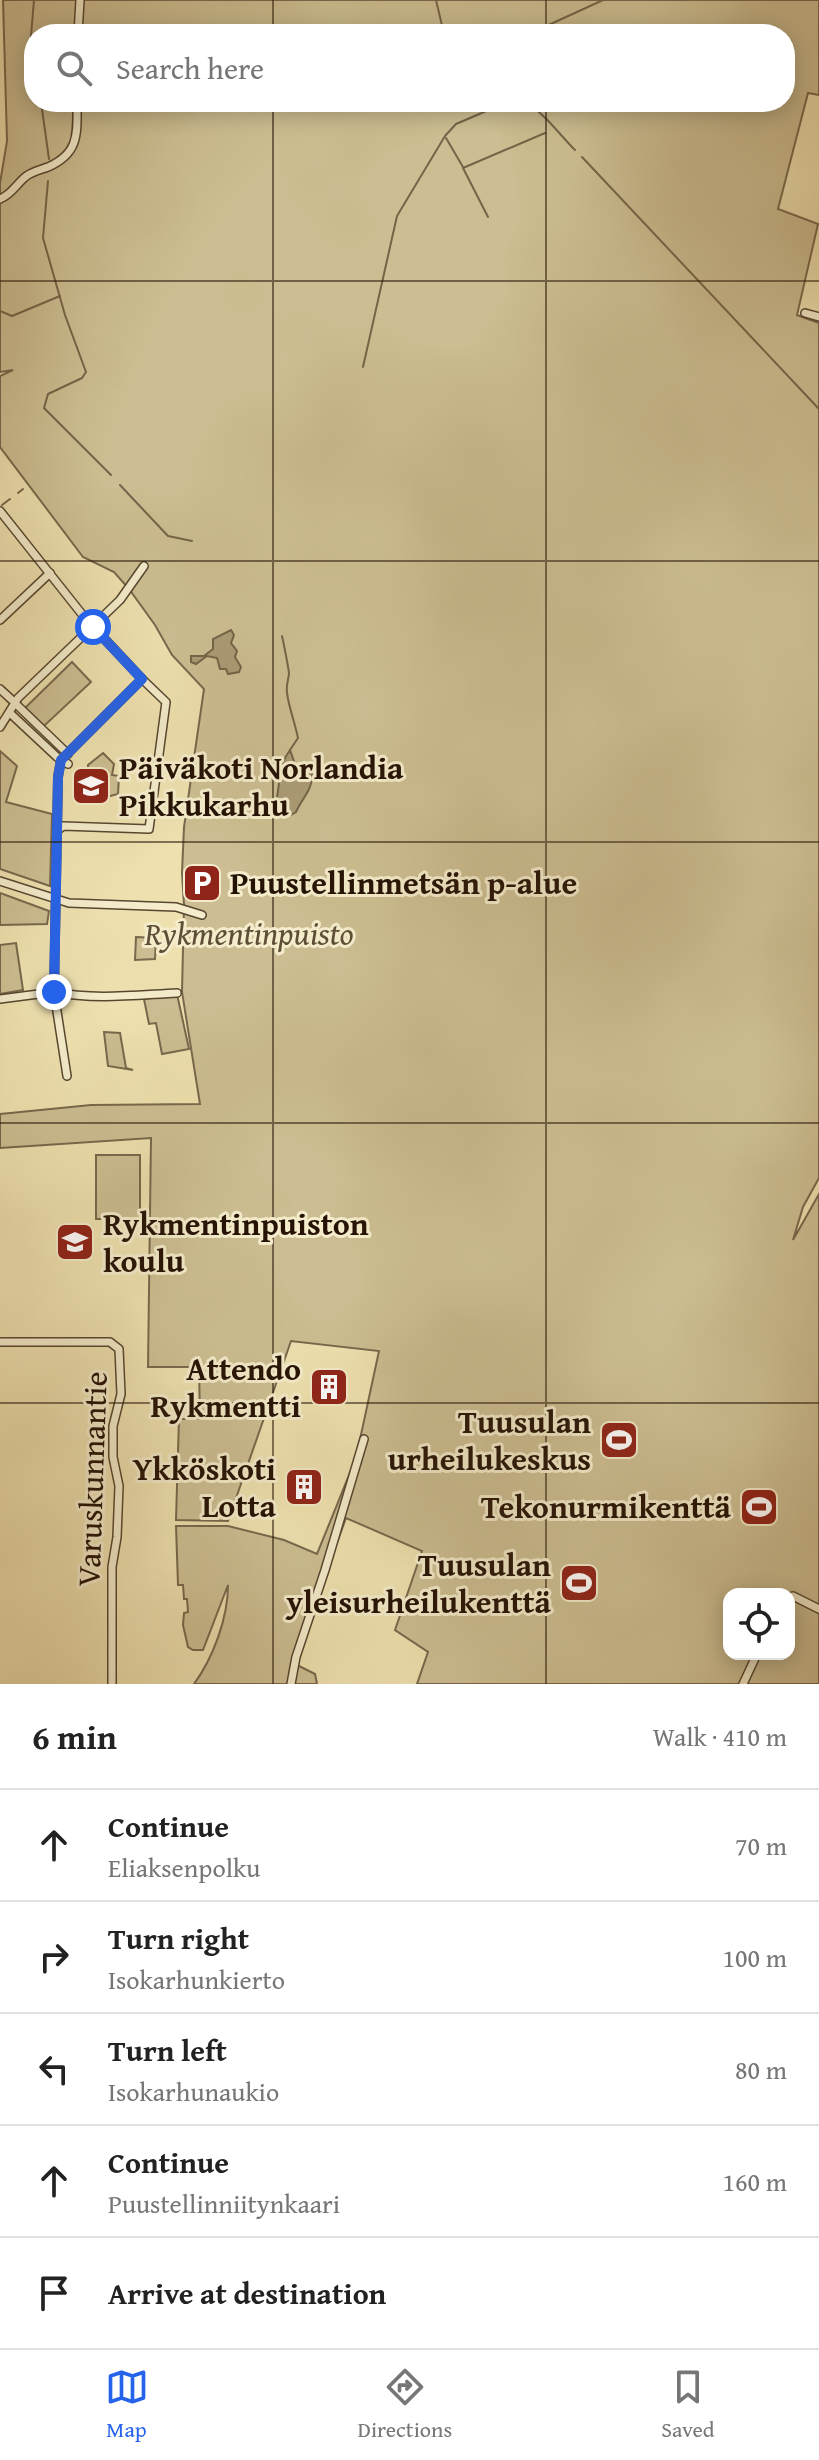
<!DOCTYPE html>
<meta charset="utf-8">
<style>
body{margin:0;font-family:"Gentium Book Plus",serif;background:#f2f2f2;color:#222}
.controls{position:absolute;right:24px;bottom:24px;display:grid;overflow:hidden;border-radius:16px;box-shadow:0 4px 20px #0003}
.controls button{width:72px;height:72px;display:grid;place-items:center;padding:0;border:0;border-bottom:2px solid #e0e0e0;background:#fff;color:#222;font:40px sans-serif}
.stop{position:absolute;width:24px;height:24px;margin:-18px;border:6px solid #2563eb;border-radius:50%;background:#fff}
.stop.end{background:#2563eb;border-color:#fff;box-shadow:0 2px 8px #0008}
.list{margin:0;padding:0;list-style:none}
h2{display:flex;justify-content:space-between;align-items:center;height:104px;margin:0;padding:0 32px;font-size:34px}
h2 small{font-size:26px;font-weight:400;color:#767676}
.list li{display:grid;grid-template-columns:52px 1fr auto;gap:24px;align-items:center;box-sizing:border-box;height:112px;padding:0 32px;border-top:2px solid #e0e0e0}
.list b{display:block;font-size:30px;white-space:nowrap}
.list p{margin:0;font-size:26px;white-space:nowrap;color:#767676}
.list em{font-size:26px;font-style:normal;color:#767676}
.icon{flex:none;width:44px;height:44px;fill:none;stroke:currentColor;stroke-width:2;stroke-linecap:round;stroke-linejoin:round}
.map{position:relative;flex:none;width:819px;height:1684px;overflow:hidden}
.search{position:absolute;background:#fff;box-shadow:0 4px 20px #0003;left:24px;right:24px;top:24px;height:88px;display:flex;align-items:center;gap:20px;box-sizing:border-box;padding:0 28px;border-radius:32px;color:#767676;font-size:30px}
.sheet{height:664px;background:#fff}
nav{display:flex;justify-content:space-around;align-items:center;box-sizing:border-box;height:112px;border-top:2px solid #e0e0e0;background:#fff;font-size:22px;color:#767676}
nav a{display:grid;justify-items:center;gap:4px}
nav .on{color:#2563eb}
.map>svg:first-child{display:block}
</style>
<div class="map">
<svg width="819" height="1684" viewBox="0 0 819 1684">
<rect width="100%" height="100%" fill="#eee1af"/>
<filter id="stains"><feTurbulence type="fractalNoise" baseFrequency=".0025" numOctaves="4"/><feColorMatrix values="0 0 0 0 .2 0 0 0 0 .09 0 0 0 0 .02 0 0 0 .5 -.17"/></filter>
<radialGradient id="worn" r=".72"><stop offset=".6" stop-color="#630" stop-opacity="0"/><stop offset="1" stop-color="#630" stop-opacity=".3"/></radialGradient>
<g fill="#ccbe92" stroke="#78684c" stroke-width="2" fill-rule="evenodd">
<path d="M3,0H819V95L808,93L778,209L818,224L797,315L819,323V1178L803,1207L793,1240L819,1194V1684H417L428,1652L395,1630L422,1551L346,1518L293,1663L315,1674L317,1684H194C213,1658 228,1618 228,1585L203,1650H193L188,1647L183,1625L184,1613L188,1612L187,1599H184L183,1585H178L176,1526H228L284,1540L317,1554L356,1458L379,1351L291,1341L228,1521L176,1520L179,1419H200L199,1367H148L151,1138L0,1148V1114L91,1105L200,1104L182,992L184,905L182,873L184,827L204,689L172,655L155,625L129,589L114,572L83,557L0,447V376L13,370L0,372V183L7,141ZM34,34H785V102H34ZM729,1594H789V1654H729Z"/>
<path d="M72,662L91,682L44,726L25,708Z"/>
<path d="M0,751L17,766L6,802L52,814L50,886L0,869Z"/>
<path d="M103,753L114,764L112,775L119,776L118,794L95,800L87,792L88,765Z"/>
<path d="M0,893L49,911L47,924L0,925Z"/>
<path d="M136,937L156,938L155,959L135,960Z"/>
<path d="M16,943L23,990L0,994V945Z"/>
<path d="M177,994L189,1049L162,1054L156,1023L149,1024L144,999Z"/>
<path d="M104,1032L120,1033L126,1068L133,1070L108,1066Z"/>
<rect x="96" y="1155" width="44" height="64"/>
</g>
<g fill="#aa9b75" stroke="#756448" stroke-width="2">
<path d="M231,630L234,635L231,643L237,651L235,657L241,667L239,672L228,674L226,669H220L217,658L207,656L196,664L191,662V656H204L213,649V639Z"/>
<path d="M290,750L295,764L312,774C313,790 302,798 296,812L291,815L274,808C282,788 275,770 290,750Z"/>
</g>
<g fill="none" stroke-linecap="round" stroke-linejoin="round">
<g stroke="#756448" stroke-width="2">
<path d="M436,0L444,34"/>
<path d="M529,34L603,0"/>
<path d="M34,65L30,48L34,0"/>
<path d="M41,102L49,159"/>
<path d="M526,102C546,115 558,133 575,150"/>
<path d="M446,138L463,167"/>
<path d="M582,157L819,409"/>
<path d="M48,181L43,238L65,315L86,372L82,378L48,394L44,408L111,475"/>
<path d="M488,217L463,168L545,133"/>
<path d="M0,311L12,316L60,296"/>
<path d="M363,367L397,216L445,136L456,124L505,103"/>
<path d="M120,485L168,536L192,541"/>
<path d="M18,493L23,489"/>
<path d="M2,505L10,499"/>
<path d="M282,636C283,640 289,670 289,674C288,681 286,686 287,693C289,708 295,723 298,738L290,750"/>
</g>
<defs>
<g id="street">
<path d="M78,34L80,0"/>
<path d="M0,199C12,194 15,186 24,178C30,172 40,170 48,167C80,153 77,133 77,102"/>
<path d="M805,313L819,317"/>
<path d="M0,511L85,618L142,679"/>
<path d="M0,620L50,573"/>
<path d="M0,689L12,700"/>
<path d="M18,706L68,754"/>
<path d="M12,715L57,757L68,764"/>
<path d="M0,727L18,698L120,600L144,566"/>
<path d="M0,881L69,903L176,907L202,915"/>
<path d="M0,999L54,992L58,777L61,760L142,679L166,702L149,829L63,826L58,830"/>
<path d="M67,1076L54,992C94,1000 136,995 177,993"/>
<path d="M0,1342H110L119,1349L121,1394L113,1426V1457L119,1486L117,1537L112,1567V1684"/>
<path d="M789,1597L793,1596L819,1609"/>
<path d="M291,1684L296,1657L325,1570L364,1439"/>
<path d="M743,1684L757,1654"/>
</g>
</defs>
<use href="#street" stroke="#574630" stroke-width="10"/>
<use href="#street" stroke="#f4eccb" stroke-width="7"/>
</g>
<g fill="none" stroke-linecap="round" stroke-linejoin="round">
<path stroke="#2563eb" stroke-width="10" d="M54,992L58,777L61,760L142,679L93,627"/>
</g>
<path fill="none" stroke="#251205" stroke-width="2" stroke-opacity="0.55" d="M273,0V34M546,0V34M273,102V1684M546,102V1684M0,281H819M0,561H819M0,842H819M0,1123H819M0,1403H819"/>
<defs>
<symbol id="school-square" viewBox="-11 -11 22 22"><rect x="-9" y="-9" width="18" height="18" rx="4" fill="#8f2418" stroke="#f4eccb"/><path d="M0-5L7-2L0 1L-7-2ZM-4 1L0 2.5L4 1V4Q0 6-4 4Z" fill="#fff"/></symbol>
<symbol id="parking-square" viewBox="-11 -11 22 22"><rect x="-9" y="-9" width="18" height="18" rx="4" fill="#8f2418" stroke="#f4eccb"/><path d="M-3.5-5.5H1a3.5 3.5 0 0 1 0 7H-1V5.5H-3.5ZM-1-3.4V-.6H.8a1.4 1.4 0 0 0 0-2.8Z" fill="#fff"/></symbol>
<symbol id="building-square" viewBox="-11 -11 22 22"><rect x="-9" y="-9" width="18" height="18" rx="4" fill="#8f2418" stroke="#f4eccb"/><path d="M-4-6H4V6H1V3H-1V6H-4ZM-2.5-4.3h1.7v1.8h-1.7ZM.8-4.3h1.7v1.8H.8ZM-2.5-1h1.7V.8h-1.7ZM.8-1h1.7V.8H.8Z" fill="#fff"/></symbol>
<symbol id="stadium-square" viewBox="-11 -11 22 22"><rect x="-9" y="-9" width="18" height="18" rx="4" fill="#8f2418" stroke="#f4eccb"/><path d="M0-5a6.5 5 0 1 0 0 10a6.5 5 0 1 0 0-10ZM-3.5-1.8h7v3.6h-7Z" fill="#fff"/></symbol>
</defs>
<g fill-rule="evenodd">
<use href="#school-square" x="69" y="764" width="44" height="44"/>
<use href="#parking-square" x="180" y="861" width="44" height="44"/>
<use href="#school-square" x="53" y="1220" width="44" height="44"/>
<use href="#building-square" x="307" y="1365" width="44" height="44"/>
<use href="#stadium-square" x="597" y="1418" width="44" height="44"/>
<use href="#building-square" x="282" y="1465" width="44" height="44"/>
<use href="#stadium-square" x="737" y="1485" width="44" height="44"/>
<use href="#stadium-square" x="557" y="1561" width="44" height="44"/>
</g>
<g text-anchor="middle" stroke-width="6" stroke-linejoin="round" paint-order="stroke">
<g font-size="32" font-weight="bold" fill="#251205" stroke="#f4eccb" text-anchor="end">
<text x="119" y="779" text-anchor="start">Päiväkoti Norlandia<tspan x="119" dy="37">Pikkukarhu</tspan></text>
<text x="230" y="894" text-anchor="start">Puustellinmetsän p-alue</text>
<text x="103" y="1235" text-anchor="start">Rykmentinpuiston<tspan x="103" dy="37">koulu</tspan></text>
<text x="301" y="1380">Attendo<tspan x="301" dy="37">Rykmentti</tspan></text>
<text x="591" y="1433">Tuusulan<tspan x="591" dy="37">urheilukeskus</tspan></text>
<text x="276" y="1480">Ykköskoti<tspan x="276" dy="37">Lotta</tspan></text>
<text x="731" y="1518">Tekonurmikenttä</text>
<text x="551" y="1576">Tuusulan<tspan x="551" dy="37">yleisurheilukenttä</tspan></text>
</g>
<g font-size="32" font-style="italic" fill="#5f4e36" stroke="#f4eccb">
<text x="249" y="945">Rykmentinpuisto</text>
</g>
<g font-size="32" fill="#251205" stroke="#f4eccb">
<text transform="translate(92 1479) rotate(-88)" y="11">Varuskunnantie</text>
</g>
</g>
<rect width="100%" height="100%" filter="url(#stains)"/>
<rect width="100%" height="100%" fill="url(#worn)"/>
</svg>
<div class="controls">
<button><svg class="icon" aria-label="locate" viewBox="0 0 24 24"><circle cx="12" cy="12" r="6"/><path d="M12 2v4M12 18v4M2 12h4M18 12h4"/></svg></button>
</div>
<div class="stop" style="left:93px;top:627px"></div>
<div class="stop end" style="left:54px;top:992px"></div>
<div class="search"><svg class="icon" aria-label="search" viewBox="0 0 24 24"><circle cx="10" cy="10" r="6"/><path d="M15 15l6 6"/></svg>Search here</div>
</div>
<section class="sheet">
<h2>6 min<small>Walk · 410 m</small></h2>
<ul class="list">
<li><svg class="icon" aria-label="ahead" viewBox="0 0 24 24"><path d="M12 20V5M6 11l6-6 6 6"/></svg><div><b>Continue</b><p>Eliaksenpolku</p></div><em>70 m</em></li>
<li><svg class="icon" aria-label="right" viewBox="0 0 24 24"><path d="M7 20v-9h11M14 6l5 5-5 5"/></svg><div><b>Turn right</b><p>Isokarhunkierto</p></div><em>100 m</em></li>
<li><svg class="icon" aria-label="left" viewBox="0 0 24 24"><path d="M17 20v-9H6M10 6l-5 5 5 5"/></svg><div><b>Turn left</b><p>Isokarhunaukio</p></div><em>80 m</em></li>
<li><svg class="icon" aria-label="ahead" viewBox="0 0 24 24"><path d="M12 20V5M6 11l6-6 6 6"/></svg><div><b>Continue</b><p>Puustellinniitynkaari</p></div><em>160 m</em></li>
<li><svg class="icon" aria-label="arrive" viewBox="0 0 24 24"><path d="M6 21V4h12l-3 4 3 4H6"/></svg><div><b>Arrive at destination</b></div></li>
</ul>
</section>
<nav>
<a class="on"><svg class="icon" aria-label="map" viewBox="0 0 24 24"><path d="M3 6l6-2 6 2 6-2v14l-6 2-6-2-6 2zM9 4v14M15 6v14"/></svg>Map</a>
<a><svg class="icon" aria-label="directions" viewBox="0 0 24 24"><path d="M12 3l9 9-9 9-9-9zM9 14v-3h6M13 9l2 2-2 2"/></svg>Directions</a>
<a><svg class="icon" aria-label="saved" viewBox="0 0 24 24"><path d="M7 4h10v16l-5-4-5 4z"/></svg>Saved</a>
</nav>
